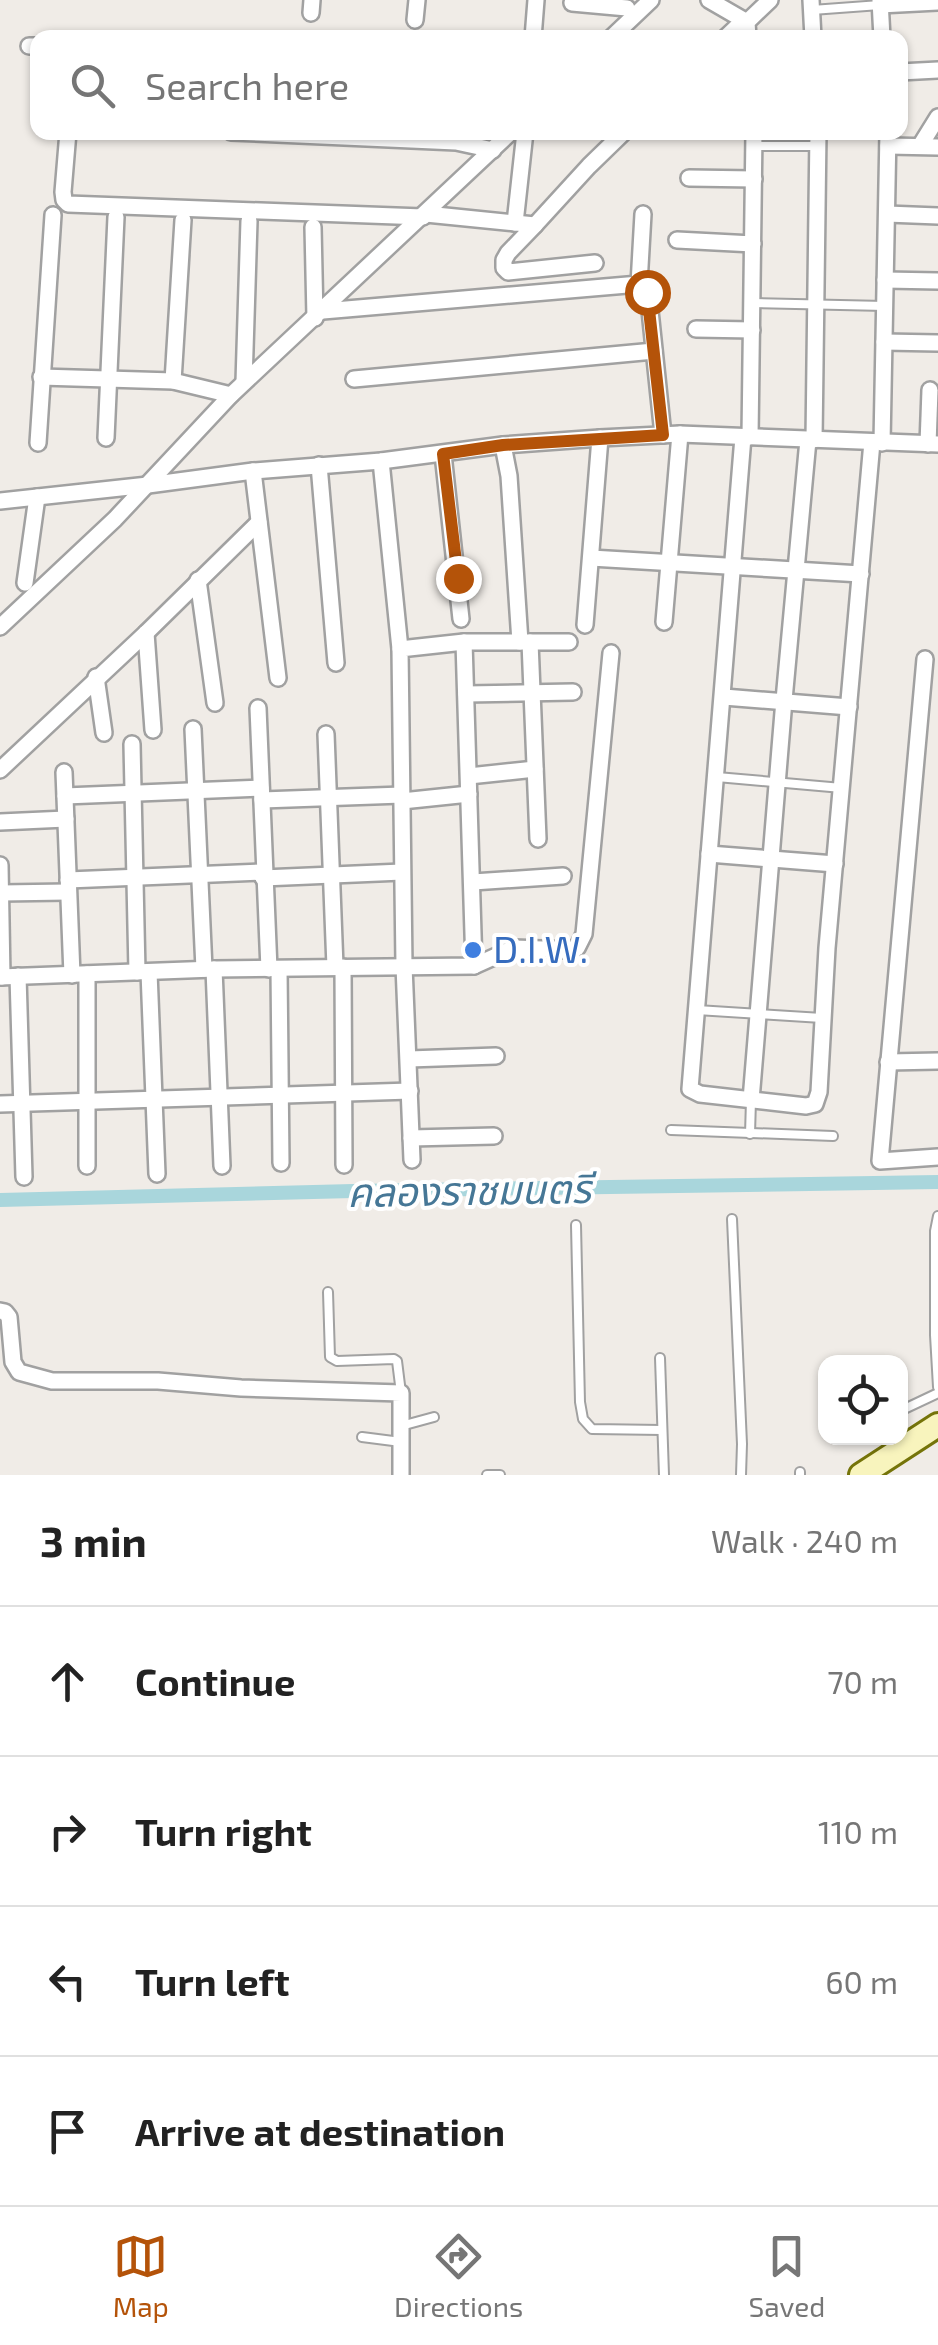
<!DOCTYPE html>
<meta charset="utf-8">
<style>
body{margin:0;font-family:"Exo 2","Noto Sans Thai",sans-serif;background:#f6f6f6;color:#222}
.controls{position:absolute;right:30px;bottom:30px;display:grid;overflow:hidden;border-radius:20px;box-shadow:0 2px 8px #0004}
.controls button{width:90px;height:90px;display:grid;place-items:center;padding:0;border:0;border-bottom:2px solid #e0e0e0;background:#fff;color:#222;font:50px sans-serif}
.stop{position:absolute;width:30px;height:30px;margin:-22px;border:8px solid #b45309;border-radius:50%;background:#fff}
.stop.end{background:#b45309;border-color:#fff;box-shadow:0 2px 10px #0008}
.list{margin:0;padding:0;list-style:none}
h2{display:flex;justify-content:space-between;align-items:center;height:130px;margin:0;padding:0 40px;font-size:42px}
h2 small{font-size:32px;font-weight:400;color:#767676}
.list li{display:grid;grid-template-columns:65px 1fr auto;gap:30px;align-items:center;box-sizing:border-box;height:150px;padding:0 40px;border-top:2px solid #e0e0e0}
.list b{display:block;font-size:38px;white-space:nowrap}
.list em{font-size:32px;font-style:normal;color:#767676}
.icon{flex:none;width:55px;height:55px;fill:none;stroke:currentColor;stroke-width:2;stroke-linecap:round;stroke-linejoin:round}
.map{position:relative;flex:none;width:938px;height:1475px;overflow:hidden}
.search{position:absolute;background:#fff;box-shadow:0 2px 8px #0004;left:30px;right:30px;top:30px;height:110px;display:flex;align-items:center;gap:25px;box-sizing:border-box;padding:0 35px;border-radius:20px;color:#767676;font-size:38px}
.sheet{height:730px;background:#fff}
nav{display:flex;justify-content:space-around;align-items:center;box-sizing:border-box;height:140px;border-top:2px solid #e0e0e0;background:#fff;font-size:28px;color:#767676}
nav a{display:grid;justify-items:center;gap:5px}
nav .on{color:#b45309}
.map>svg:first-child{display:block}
</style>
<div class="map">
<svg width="938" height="1475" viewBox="0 0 938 1475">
<rect width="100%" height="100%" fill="#f0ece7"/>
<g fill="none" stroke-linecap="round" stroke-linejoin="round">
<path stroke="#a9d6dc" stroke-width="14" d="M0,1200L353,1191L938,1182"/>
<defs>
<g id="lane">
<path d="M812,10L880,5"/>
<path d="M754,146H819"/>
<path d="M752,303L885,306"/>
<path d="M717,777L842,788"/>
<path d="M697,1010L822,1018"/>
<path d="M671,1130L833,1136"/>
<path d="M750,1134L751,1100"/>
<path d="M938,1216L935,1231V1335L938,1387"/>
<path d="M732,1219L742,1444L741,1475"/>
<path d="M576,1225L580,1402L583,1419L592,1429L662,1430"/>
<path d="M328,1292L330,1357L337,1361L394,1359L397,1361L401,1393"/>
<path d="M660,1358L664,1475"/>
<path d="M900,1411L938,1393"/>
<path d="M401,1426L434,1417"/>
<path d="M362,1437L401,1442"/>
<path d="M800,1472V1475"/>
<path d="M487,1475H500"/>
</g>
<g id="street">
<path d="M709,0L747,22"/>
<path d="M811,0L813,38"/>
<path d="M880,0L882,38"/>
<path d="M572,3L627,8"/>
<path d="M880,5L938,2"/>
<path d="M311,13L312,0"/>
<path d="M415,20L417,0"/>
<path d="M533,38L536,0"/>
<path d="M611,38L651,0"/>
<path d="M725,38L743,21"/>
<path d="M748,38L747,22L770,0"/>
<path d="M29,46H38"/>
<path d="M900,72L938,70"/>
<path d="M68,132L63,192L64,200L68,204L423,217"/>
<path d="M231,132L456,142L493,150"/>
<path d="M888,146L938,147"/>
<path d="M920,146L938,117"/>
<path d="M689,178L754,179"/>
<path d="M426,214L535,225L589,166L624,132"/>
<path d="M643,214L639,284L644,287L649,301L663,435"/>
<path d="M887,214L938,216"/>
<path d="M515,223L525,132"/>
<path d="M535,225L508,253L504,260V268L508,272L595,263"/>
<path d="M313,227L315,318"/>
<path d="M677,240L753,244"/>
<path d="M885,280L938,281"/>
<path d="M323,311L639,284"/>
<path d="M696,329L752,330"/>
<path d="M884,342L938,343"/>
<path d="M41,377L173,381L231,395"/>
<path d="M354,379L654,351"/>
<path d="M173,381L183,220"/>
<path d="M244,382L249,221"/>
<path d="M743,437L690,1089L700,1094L806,1106L815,1104L819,1092L827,948L872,442"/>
<path d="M750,437L754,132"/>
<path d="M106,438L116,217"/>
<path d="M814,440L818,132"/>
<path d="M38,443L53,215"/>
<path d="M882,443L888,132"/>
<path d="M928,444L930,390"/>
<path d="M503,445L509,476L520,642"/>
<path d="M443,454L461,619"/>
<path d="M381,461L400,649"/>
<path d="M319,465L336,663"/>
<path d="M253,471L278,678"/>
<path d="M0,501L148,485L253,471L381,461L503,445L600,438L680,434L938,444"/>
<path d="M591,558L861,574"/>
<path d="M198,580L215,703"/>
<path d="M25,583L37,497"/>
<path d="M664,622L680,434"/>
<path d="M585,625L600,438"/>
<path d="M0,627L115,519L231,395L511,132"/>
<path d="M146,633L153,730"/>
<path d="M464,642L474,966"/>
<path d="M530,642L538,839"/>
<path d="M925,659L880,1161L938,1157"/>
<path d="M96,677L104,733"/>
<path d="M466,694L573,692"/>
<path d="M724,697L849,707"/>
<path d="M258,708L269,969"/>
<path d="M193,729L204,969"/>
<path d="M326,734L335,967"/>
<path d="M132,744L137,972"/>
<path d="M0,770L146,633L259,522"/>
<path d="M64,772L72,975"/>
<path d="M469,776L535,769"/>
<path d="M65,796L261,788"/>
<path d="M262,800L402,795"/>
<path d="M402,801L469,794"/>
<path d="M0,822L66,819"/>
<path d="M709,854L835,864"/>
<path d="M0,865L2,977"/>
<path d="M263,878L402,872"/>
<path d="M68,880L263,872"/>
<path d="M473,882L563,876"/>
<path d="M1,893L68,892"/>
<path d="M343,967L344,1165"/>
<path d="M214,969L222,1166"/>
<path d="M279,969L281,1163"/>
<path d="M149,972L157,1174"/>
<path d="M18,976L24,1177"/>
<path d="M0,977L214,969L474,966L514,948L571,950L577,948L584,934L611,653"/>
<path d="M409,1059L496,1056"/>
<path d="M888,1062L938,1061"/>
<path d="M751,1100L784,700L808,440"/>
<path d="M0,1104L410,1091"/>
<path d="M411,1138L494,1136"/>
<path d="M412,1160L404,966L400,649L464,642H569"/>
<path d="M87,1166V974"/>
<path d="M0,1311L5,1312L9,1317L13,1362L19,1372L52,1381H158L241,1388L401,1393V1475"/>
</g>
<path id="secondary" d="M861,1475L938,1425"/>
</defs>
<use href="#lane" stroke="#a1a1a1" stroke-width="12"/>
<use href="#street" stroke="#a1a1a1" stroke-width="20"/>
<use href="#secondary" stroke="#757409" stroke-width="28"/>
<use href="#lane" stroke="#fff" stroke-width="8"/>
<use href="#street" stroke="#fff" stroke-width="15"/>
<use href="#secondary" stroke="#f8f4bd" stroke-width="22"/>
</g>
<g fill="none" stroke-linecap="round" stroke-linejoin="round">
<path stroke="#b45309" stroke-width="12" d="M458,578L443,454L503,445L663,435L647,292"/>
</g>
<circle fill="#3f7fe0" stroke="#fff" stroke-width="4" cx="473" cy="950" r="10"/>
<g text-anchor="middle" stroke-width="8" stroke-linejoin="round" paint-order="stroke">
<g font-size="38" fill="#366cbe" stroke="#fff" text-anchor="start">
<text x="493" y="963">D.I.W.</text>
</g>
<g font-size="40" font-style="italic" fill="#467796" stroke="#fff">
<text transform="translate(469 1191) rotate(-1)" y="14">คลองราชมนตรี</text>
</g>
</g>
</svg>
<div class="controls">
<button><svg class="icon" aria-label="locate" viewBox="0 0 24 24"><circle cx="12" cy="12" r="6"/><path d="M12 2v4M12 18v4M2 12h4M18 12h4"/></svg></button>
</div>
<div class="stop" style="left:647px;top:292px"></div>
<div class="stop end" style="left:458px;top:578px"></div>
<div class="search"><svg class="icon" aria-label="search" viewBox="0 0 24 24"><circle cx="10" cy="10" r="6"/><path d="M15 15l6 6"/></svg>Search here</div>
</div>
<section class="sheet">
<h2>3 min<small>Walk · 240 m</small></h2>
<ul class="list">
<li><svg class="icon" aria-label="ahead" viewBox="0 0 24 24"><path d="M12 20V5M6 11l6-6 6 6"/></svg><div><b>Continue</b></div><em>70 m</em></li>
<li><svg class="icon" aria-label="right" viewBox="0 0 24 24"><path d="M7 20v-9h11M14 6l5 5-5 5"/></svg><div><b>Turn right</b></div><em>110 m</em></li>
<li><svg class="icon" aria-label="left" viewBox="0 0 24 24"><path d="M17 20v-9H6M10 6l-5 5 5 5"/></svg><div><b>Turn left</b></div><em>60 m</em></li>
<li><svg class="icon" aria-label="arrive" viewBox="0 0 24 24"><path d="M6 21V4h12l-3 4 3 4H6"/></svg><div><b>Arrive at destination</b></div></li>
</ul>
</section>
<nav>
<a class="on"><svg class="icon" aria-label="map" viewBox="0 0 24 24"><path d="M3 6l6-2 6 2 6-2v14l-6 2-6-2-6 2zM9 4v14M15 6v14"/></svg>Map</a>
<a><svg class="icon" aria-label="directions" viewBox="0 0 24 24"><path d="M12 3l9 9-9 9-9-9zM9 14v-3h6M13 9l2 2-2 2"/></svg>Directions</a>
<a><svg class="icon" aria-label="saved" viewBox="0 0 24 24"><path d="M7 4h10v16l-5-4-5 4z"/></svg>Saved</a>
</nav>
